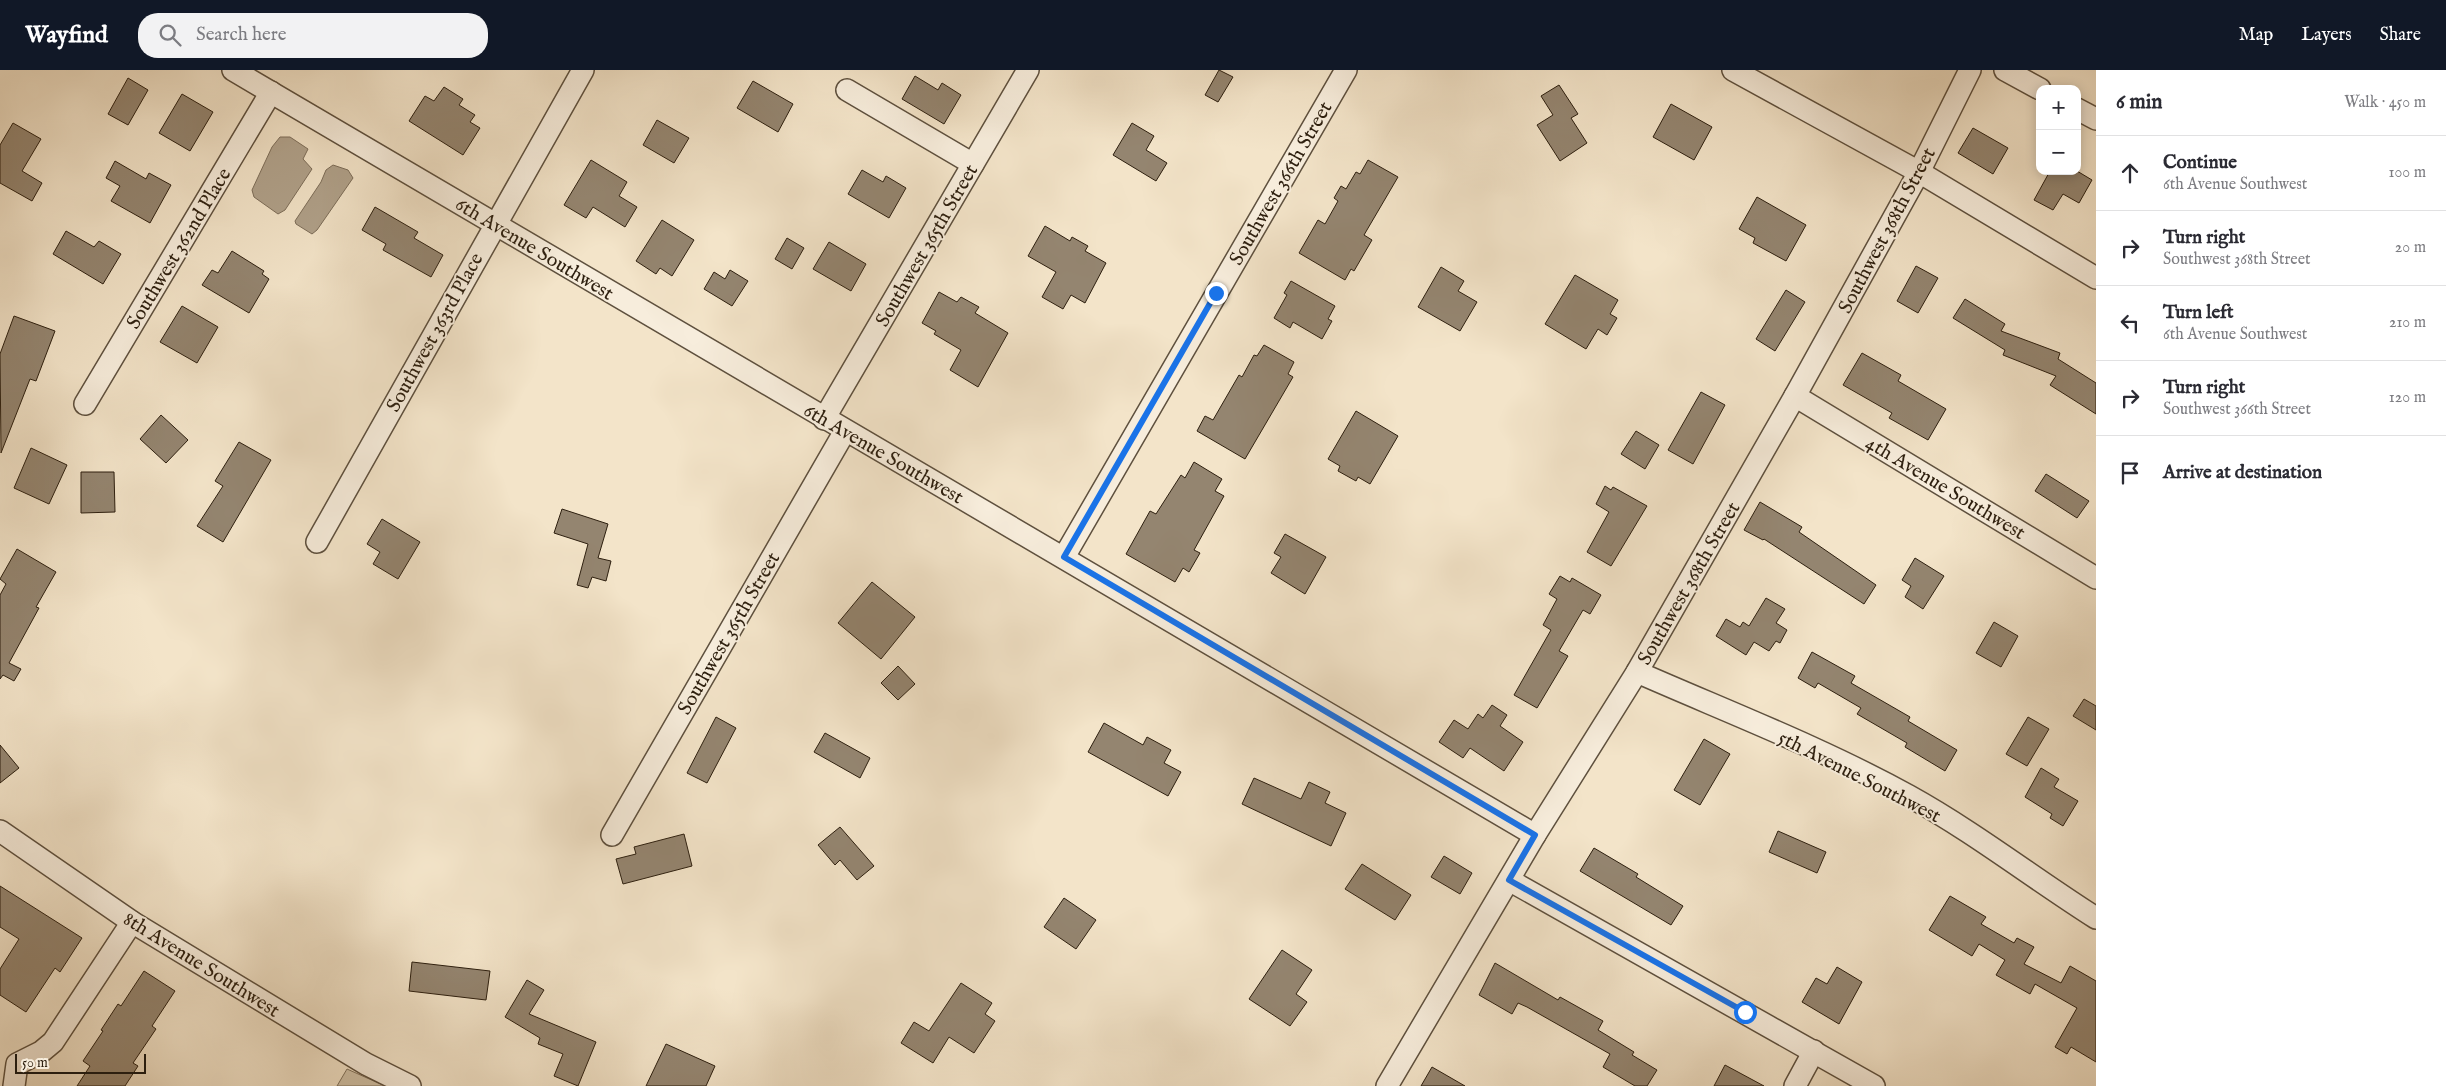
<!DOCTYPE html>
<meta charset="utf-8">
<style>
body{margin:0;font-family:"IM FELL English",serif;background:#f2f2f3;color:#2b2b33}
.controls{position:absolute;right:15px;top:15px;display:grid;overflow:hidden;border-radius:10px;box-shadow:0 2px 12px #0003}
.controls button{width:45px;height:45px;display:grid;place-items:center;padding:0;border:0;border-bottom:1px solid #e1e1e2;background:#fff;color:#2b2b33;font:25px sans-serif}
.scale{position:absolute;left:15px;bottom:12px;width:131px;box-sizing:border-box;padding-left:5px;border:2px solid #2d1f0f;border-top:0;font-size:14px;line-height:18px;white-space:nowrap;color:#2d1f0f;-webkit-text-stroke:4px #f7eddc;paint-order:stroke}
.stop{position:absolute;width:15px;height:15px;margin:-11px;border:4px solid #1a73e8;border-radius:50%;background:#fff}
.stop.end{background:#1a73e8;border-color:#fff;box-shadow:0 1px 5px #0008}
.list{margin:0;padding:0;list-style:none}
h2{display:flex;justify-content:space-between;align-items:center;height:65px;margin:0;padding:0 20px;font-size:21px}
h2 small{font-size:16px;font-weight:400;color:#7c7c81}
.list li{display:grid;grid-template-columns:32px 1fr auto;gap:15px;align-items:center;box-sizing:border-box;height:75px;padding:0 20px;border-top:1px solid #e1e1e2}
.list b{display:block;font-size:19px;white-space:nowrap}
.list p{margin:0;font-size:16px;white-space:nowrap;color:#7c7c81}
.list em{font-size:16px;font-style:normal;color:#7c7c81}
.icon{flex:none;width:28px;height:28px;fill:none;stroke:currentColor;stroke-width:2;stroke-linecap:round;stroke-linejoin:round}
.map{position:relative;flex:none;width:2096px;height:1016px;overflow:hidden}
header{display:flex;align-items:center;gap:30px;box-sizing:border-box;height:70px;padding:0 25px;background:#111827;color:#fff}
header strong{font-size:24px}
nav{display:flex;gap:28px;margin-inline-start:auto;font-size:18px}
.search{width:350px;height:45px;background:#f2f2f3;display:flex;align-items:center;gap:12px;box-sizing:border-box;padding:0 18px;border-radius:20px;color:#7c7c81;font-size:19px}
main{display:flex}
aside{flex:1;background:#fff}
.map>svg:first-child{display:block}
</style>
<header>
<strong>Wayfind</strong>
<div class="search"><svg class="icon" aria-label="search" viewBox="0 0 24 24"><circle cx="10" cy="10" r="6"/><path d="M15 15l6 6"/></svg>Search here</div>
<nav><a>Map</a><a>Layers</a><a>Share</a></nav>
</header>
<main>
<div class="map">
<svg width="2096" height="1016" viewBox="0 0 2096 1016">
<rect width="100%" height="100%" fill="#f3e4c9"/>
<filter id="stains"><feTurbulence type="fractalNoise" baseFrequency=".004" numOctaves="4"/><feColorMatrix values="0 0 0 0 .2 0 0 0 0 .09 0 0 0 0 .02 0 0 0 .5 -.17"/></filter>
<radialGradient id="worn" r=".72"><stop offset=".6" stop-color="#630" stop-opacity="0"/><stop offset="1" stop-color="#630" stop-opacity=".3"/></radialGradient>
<path fill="#d1c3a9" stroke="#7f715c" d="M347,999L385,1016H337Z"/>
<g fill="#b0a18a" stroke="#7c6d59">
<path d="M280,67H290L308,79L303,89L312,99L285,140L278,144L254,127L252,120L272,77Z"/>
<path d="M333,95L348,100L353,108L317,160L312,164L296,154L295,151L321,112L326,100Z"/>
</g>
<g fill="#948570" stroke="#2d1f0f">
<path d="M1219,0L1233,7L1218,32L1205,25Z"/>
<path d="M915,6L938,20L942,13L961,25L944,54L902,29Z"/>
<path d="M128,8L148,20L128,55L108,44Z"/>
<path d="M753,11L793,34L778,62L737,38Z"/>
<path d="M1559,15L1578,44L1571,48L1587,73L1560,91L1537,55L1553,45L1541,26Z"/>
<path d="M444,17L463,29L459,35L475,45L470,52L480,58L463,85L409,51L425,26L434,31Z"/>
<path d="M182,24L213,42L190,81L159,63Z"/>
<path d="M1671,34L1712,57L1694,90L1653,67Z"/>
<path d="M657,50L689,68L674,93L643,75Z"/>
<path d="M13,53L41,69L22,101L42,113L32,131L0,113V75Z"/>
<path d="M1132,53L1154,66L1146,80L1167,93L1156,111L1113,85Z"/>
<path d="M1973,58L2008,78L1993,104L1958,83Z"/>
<path d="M591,90L627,112L619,126L637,137L625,157L593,137L586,148L564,135Z"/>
<path d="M1368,90L1398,107L1364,165L1372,170L1354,201L1351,199L1345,210L1299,183L1318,150L1325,154L1338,131L1334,128L1341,116L1346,119L1356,102L1360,104Z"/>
<path d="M115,91L146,109L149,103L171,115L150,153L111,131L120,116L106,108Z"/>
<path d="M862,100L883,112L886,106L906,118L889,148L848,124Z"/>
<path d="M2050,101H2077L2092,110L2079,133L2063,124L2053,140L2034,130Z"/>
<path d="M1757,127L1806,155L1786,191L1753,173L1755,168L1739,159Z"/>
<path d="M375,137L418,162L414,168L443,185L431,207L383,180L386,174L362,160Z"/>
<path d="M662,150L694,170L672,206L660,198L656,204L636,191Z"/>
<path d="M1045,156L1070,171L1072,167L1088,176L1085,181L1106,193L1085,233L1071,225L1063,239L1042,227L1056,202L1028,186Z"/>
<path d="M66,161L94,177L99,171L121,184L103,214L53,184Z"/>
<path d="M787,168L804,178L792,199L775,189Z"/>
<path d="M829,172L866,194L851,221L813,199Z"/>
<path d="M232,181L264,201L262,204L269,209L249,243L202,215L212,200L218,203Z"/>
<path d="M1916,196L1938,208L1918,243L1897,231Z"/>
<path d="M1441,197L1464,211L1458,221L1477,232L1460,261L1418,237Z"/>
<path d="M730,200L748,211L732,236L704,219L714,202L725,209Z"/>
<path d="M1575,205L1618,230L1610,244L1617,248L1607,265L1598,259L1586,279L1545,254Z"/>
<path d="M1291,211L1335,236L1328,249L1332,251L1322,269L1293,252L1290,258L1274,248L1287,225L1284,223Z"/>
<path d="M1786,220L1805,232L1775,281L1756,269Z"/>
<path d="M939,222L957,232L961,227L979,237L975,243L1008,263L978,317L950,300L961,280L934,264L936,261L922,253Z"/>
<path d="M1965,229L2005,254L2001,261L2060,283L2058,289L2096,313V344L2050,315L2056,306L2003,285L2005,280L1953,248Z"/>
<path d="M182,236L218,257L197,293L160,272Z"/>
<path d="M14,246L55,261L36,311L30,309L1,383L0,284Z"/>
<path d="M1264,275L1294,292L1288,304L1293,307L1245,389L1197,361L1205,346L1213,350L1239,305L1242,307L1254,285L1257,286Z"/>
<path d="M1862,283L1901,305L1898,311L1946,339L1928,370L1889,348L1892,343L1843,315Z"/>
<path d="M1701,322L1725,335L1693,394L1668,380Z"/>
<path d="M1356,341L1398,366L1370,414L1358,407L1356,411L1338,401L1340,396L1328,389Z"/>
<path d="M161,345L188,370L166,393L140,369Z"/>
<path d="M1636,361L1659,375L1645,399L1621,384Z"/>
<path d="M239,372L271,390L223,472L197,456L223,416L215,411Z"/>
<path d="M31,378L67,395L49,434L14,418Z"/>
<path d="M1194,392L1222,409L1215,421L1224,426L1194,480L1200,483L1189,502L1183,498L1175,512L1126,484L1150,441L1156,444L1181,405L1185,408Z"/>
<path d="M81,402H114L115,442L81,443Z"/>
<path d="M2046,404L2089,431L2077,448L2035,421Z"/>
<path d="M1605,416L1611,420L1613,417L1647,436L1611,496L1587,482L1609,442L1596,434Z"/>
<path d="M1760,432L1802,457L1799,462L1876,515L1864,534L1764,469L1763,470L1744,460Z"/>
<path d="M562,439L608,454L598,488L611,491L606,511L592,507L588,518L577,515L588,474L554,463Z"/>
<path d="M382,449L420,472L398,509L373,494L380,482L367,474Z"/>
<path d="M1285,464L1326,487L1305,524L1271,503L1281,487L1274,483Z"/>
<path d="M17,479L56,502L36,537L39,538L9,593L21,599L14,611L3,605L0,609V525L6,514L0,509Z"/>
<path d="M1915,488L1944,506L1923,539L1905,527L1911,516L1902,510Z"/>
<path d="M1560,506L1570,512L1572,508L1601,525L1590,544L1583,540L1559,581L1568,586L1537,638L1514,625L1551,560L1543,555L1557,529L1549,524Z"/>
<path d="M872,512L915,547L881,589L838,553Z"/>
<path d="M1766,528L1785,539L1776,553L1787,560L1780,573L1776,571L1769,581L1754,572L1746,585L1716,566L1726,549L1740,557L1743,552L1749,556Z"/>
<path d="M1994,552L2018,566L2001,597L1976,583Z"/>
<path d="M1812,582L1855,606L1851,613L1910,647L1908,651L1957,680L1945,701L1905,677L1907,673L1857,644L1861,638L1818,613L1815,618L1798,608Z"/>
<path d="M898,596L915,614L898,630L881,613Z"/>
<path d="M2084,629L2096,636V660L2073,646Z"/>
<path d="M1492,635L1507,645L1500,656L1523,672L1504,701L1470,678L1463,688L1439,672L1454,650L1468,659L1478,644L1483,648Z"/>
<path d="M716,647L736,658L707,713L687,703Z"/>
<path d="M2028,647L2049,659L2027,696L2006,684Z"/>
<path d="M1104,653L1143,675L1147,667L1171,680L1164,693L1181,702L1168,726L1088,682Z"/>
<path d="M825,663L870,688L860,708L814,682Z"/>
<path d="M1704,669L1730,684L1700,735L1674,720Z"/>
<path d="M0,675L19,698L0,713Z"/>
<path d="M2041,698L2059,709L2054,717L2078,731L2063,756L2050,748L2052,744L2025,727Z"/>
<path d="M1254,708L1301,729L1309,712L1330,722L1325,733L1346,743L1331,776L1242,734Z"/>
<path d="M840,757L874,796L857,810L840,790L835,795L818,775Z"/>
<path d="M1778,761L1826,782L1817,803L1769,782Z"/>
<path d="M684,764L692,796L623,814L616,789L636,784L634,777Z"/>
<path d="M1594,778L1638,804L1636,807L1683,836L1671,855L1580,801Z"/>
<path d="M1444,786L1472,803L1460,824L1431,807Z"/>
<path d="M1362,794L1411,825L1395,850L1345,819Z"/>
<path d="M0,816L82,868L60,902L55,898L26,942L0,925V899L19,869L0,857Z"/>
<path d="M1950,826L1986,847L1981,854L2014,873L2017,868L2034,877L2024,894L2061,913L2070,896L2096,911V992L2071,977L2067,984L2055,977L2077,938L2035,914L2030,924L1996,905L2005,890L1979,874L1972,886L1929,860Z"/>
<path d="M1064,828L1096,850L1076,879L1044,857Z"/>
<path d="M1282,880L1312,900L1296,924L1307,932L1290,956L1249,929Z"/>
<path d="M412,892L490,901L486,930L409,921Z"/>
<path d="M1495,893L1558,930L1560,927L1603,951L1598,960L1634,982L1632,985L1657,1000L1647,1016H1635L1603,997L1610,984L1527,937L1518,933L1512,944L1479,925Z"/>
<path d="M1837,897L1862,912L1839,954L1802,932L1816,908L1827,914Z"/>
<path d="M144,901L175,921L152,956L156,959L133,993L138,996L125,1016H77L90,996L83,991L103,961L101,960L118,934L121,936Z"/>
<path d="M527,910L544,920L529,944L596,972L578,1016L554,1006L563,984L538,974L540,968L505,947Z"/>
<path d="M961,913L992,933L985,944L995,951L974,983L949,967L933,993L901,973L914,952L929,961Z"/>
<path d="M666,974L715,996L706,1016H646Z"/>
<path d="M1725,995L1764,1016H1714Z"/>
<path d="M1432,997L1465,1016H1421Z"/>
</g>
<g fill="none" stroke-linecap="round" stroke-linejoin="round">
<defs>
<g id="minor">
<path d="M233,0L1535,765"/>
<path d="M1733,0L1919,102L2096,208"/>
<path d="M2005,0L2040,19"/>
<path d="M847,20L973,94"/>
<path d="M2077,39L2096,49"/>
<path d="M1795,326L2096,508"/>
<path d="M85,334L271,22"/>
<path d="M824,349L1028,0"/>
<path d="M317,472L583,0"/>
<path d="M1064,487L1346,0"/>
<path d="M1637,602C1728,642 1822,678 1909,726C1974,762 2033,808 2096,848"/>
<path d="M0,761L132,852L366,994L410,1016"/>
<path d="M612,765L845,361"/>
<path d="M1509,810L1874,1016"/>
<path d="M14,1016L17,994L41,982L53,972L132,852"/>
<path d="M1387,1016L1535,765L1637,602L1795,326L1919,102L1970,0"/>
<path d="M1795,1016L1814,981"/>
</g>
</defs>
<use href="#minor" stroke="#5e503e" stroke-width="24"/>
<use href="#minor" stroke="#f7eddc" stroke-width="21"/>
</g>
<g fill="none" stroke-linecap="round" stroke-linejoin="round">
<path stroke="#1a73e8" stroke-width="6" d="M1216,223L1064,487L1535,765L1509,810L1745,942"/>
</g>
<g text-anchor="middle" stroke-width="4" stroke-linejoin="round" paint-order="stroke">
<g font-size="20" fill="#2d1f0f" stroke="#f7eddc">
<text transform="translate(1280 113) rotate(-60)" y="7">Southwest 366th Street</text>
<text transform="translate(1886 160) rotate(-62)" y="7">Southwest 368th Street</text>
<text transform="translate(926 175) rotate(-60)" y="7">Southwest 365th Street</text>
<text transform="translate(178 178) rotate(-59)" y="7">Southwest 362nd Place</text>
<text transform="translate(535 178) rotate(31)" y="7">6th Avenue Southwest</text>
<text transform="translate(434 262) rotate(-61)" y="7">Southwest 363rd Place</text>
<text transform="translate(884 383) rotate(30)" y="7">6th Avenue Southwest</text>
<text transform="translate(1946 417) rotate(31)" y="7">4th Avenue Southwest</text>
<text transform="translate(1688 513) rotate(-60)" y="7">Southwest 368th Street</text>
<text transform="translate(728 563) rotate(-60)" y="7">Southwest 365th Street</text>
<text transform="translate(1860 706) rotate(27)" y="7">5th Avenue Southwest</text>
<text transform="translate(202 894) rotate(32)" y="7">8th Avenue Southwest</text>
</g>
</g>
<rect width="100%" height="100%" filter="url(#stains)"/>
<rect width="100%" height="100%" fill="url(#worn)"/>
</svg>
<div class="controls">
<button>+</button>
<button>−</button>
</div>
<div class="scale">50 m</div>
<div class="stop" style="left:1745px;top:942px"></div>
<div class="stop end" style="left:1216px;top:223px"></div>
</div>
<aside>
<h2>6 min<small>Walk · 450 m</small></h2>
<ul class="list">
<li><svg class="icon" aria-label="ahead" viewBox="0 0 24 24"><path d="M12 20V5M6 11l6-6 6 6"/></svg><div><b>Continue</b><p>6th Avenue Southwest</p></div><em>100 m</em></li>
<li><svg class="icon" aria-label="right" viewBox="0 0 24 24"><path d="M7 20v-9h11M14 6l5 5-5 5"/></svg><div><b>Turn right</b><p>Southwest 368th Street</p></div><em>20 m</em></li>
<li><svg class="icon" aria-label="left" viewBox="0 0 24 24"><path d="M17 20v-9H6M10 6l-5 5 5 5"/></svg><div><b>Turn left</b><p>6th Avenue Southwest</p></div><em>210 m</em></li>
<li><svg class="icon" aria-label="right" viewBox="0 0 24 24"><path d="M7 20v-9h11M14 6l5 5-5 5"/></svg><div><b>Turn right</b><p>Southwest 366th Street</p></div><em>120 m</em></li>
<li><svg class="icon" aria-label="arrive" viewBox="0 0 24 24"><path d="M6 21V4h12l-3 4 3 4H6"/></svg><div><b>Arrive at destination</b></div></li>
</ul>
</aside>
</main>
